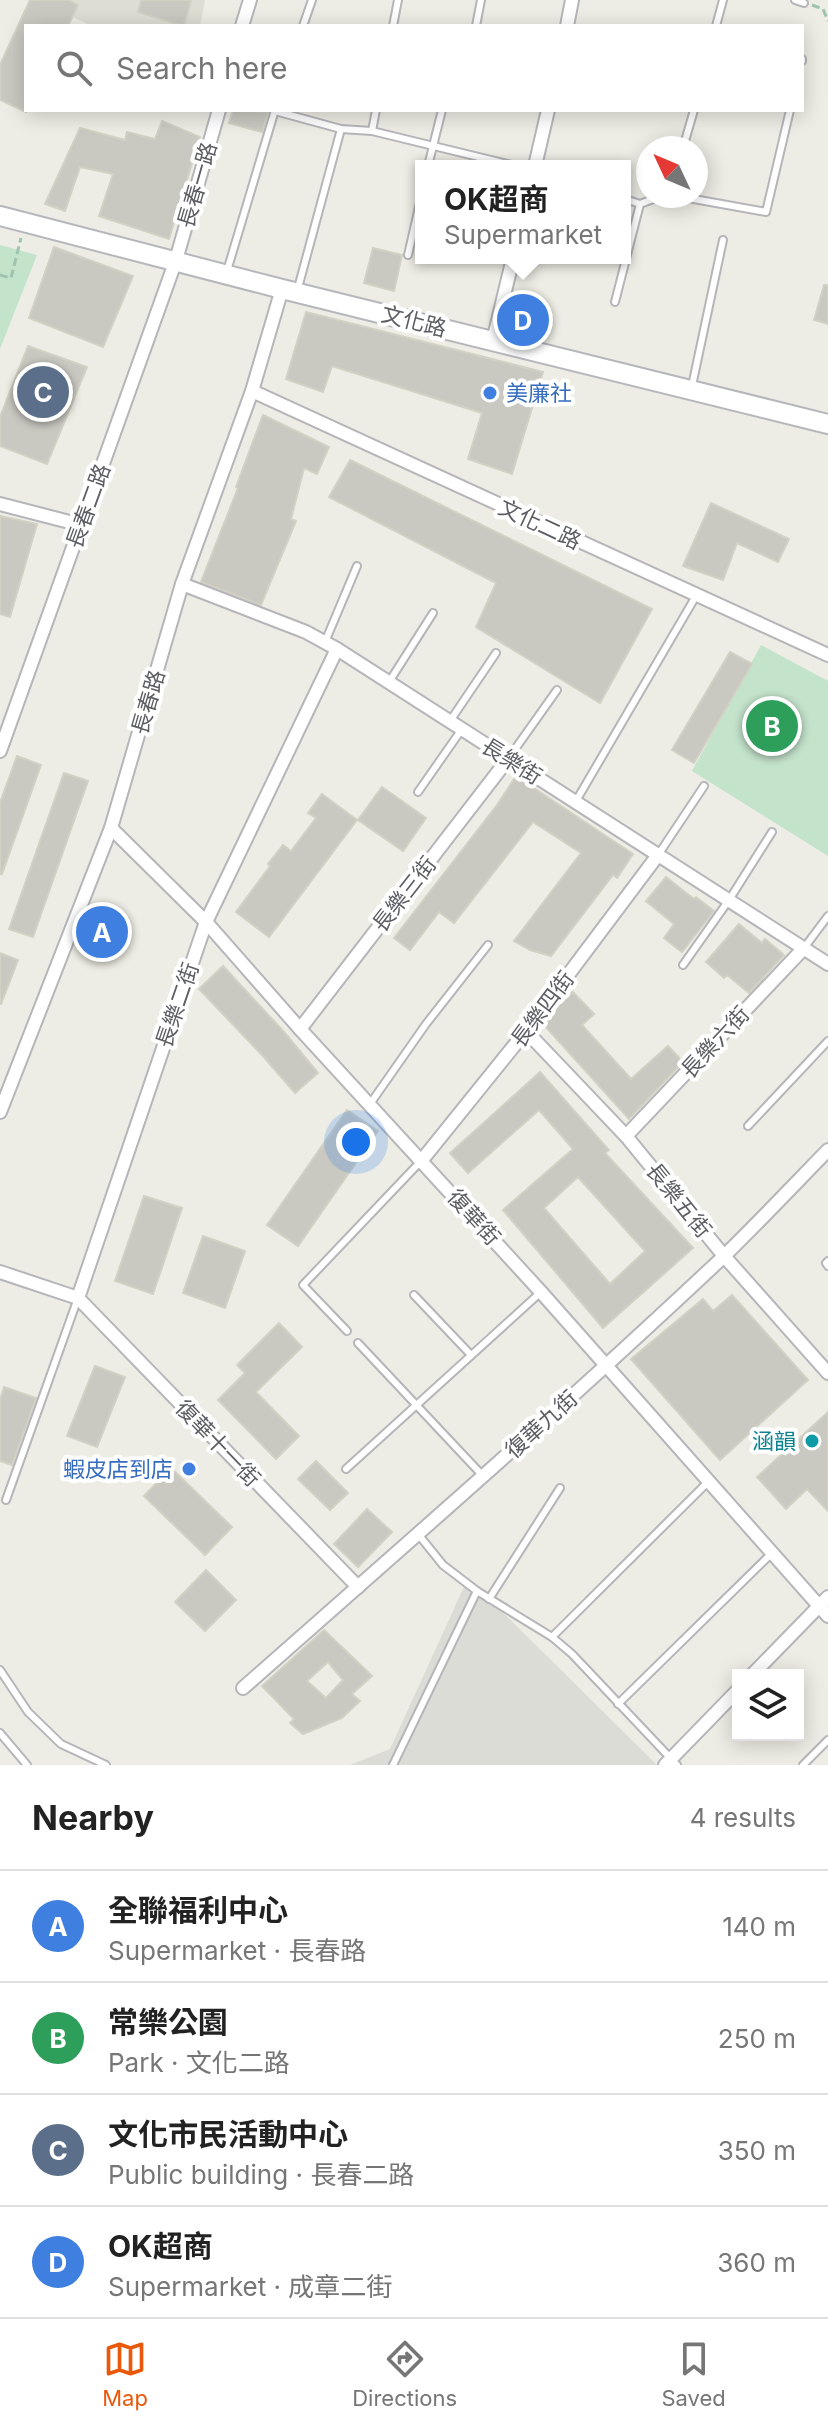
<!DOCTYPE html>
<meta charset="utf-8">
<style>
body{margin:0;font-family:Inter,"Noto Sans TC",sans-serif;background:#f6f6f6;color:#222}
.controls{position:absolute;right:24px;bottom:24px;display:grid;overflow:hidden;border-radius:0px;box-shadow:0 4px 20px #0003}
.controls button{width:72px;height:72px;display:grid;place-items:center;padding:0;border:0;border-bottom:2px solid #e0e0e0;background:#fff;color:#222;font:40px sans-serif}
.compass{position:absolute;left:636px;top:136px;width:72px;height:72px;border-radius:50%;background:#fff;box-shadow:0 4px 20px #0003;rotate:314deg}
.you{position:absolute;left:356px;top:1142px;width:28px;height:28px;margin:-20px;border:6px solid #fff;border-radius:50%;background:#1a73e8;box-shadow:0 0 0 12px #1a73e833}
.badge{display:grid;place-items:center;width:52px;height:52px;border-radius:50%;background:#ea580c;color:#fff;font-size:26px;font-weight:700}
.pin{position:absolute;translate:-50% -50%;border:4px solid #fff;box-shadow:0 2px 8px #0006}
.popup{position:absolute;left:415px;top:160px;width:216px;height:104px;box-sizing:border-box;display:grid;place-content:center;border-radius:0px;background:#fff;filter:drop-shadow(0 2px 6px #0005);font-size:26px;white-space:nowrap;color:#767676}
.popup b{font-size:30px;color:#222}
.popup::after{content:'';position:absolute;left:50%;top:100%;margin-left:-16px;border:16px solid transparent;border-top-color:#fff}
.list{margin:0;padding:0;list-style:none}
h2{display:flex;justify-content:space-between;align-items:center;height:104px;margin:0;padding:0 32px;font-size:34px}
h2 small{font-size:26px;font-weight:400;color:#767676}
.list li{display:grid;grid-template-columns:52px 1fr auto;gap:24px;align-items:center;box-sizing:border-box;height:112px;padding:0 32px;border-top:2px solid #e0e0e0}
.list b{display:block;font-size:30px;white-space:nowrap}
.list p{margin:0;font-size:26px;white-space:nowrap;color:#767676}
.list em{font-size:26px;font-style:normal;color:#767676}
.icon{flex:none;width:44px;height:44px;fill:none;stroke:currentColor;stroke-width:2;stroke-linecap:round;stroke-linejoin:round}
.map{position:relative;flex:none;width:828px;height:1765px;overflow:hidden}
.search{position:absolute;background:#fff;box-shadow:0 4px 20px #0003;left:24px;right:24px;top:24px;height:88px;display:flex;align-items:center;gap:20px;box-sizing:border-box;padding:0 28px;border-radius:0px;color:#767676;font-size:30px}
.sheet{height:552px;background:#fff}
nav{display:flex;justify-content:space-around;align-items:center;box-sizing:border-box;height:112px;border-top:2px solid #e0e0e0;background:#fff;font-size:22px;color:#767676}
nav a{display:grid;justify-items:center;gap:4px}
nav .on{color:#ea580c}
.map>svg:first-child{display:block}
</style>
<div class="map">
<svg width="828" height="1765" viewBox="0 0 828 1765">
<rect width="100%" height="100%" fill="#edede5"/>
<path fill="#dcdcd7" d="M468,1578L657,1765H350L390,1749Z"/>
<path fill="#ddddd3" d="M36,0H205L200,26H92Z"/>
<g fill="#c4e3cb">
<path d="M0,245L37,255L0,349Z"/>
<path d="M761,645L828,681V856L692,771Z"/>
</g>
<g fill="#c9c8c1" stroke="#d2d1c4" stroke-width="2" fill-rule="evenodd">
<path d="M30,0H68L78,5L68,26H26V112L0,100V65Z"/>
<path d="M141,0H191L184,26L138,12Z"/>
<path d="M233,110L268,112L262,132L229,123Z"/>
<path d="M162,121L200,137L169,239L99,216L113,174L80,167L65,211L45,204L80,128L125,140L127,132L155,139Z"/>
<path d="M54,247L133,276L103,347L29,318Z"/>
<path d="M373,248L402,255L394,291L364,283Z"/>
<path d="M824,285H828V324L814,320Z"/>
<path d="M306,312L543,372L512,474L468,459L482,413L332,366L323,392L286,379Z"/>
<path d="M28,346L87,367L47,464L0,446V417Z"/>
<path d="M263,415L329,447L317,474L304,468L291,519L296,521L261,605L201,582L238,488L236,487Z"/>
<path d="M350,460L652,609L600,703L476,627L496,583L329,497Z"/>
<path d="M711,503L789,539L778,562L737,543L723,580L683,566Z"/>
<path d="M0,516L37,524L10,617L0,614Z"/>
<path d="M730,652L752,664L694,763L672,750Z"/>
<path d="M17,756L41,765L2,874H0V803Z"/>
<path d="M64,773L88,781L33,937L9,929Z"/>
<path d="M516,776L633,854L617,878L613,875L551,956L530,950L514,941L581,853L533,822L454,923L439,912L410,950L394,938L497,805Z"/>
<path d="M382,787L426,818L403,851L358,820Z"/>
<path d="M322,794L357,820L269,937L236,912L270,866L268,864L283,845L291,851L316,818L308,813Z"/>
<path d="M666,877L694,899L696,897L714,911L682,952L664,938L674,924L646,901Z"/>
<path d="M739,924L762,943L765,939L784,955L749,993L727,975L724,978L706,962Z"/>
<path d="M0,953L18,960L1,1004H0Z"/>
<path d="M223,966L285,1033L318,1073L295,1093L262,1055L199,989Z"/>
<path d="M573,992L594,1014L582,1025L631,1079L668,1046L683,1062L629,1119L543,1024L553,1010Z"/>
<path d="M540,1072L609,1150L605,1153L693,1248L603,1328L503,1210L573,1149L539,1110L468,1173L450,1153ZM578,1177L645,1251L610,1284L544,1208Z"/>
<path d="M347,1110L378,1131L298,1246L267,1225Z"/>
<path d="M144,1196L182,1208L153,1294L115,1281Z"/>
<path d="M203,1236L245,1251L225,1308L183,1293Z"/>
<path d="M732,1295L808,1380L720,1460L631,1359L703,1299L713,1311Z"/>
<path d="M279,1323L302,1347L256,1392L299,1436L276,1459L218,1400L245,1373L237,1365Z"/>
<path d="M95,1366L125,1377L97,1447L67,1436Z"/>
<path d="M4,1387L36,1398L12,1465L0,1461V1400Z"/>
<path d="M828,1412V1511L807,1489L786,1509L757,1477Z"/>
<path d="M316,1461L348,1493L330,1510L298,1479Z"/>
<path d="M171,1468L232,1527L205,1555L144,1496Z"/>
<path d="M367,1509L392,1532L358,1567L334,1544Z"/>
<path d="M206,1570L236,1600L205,1631L175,1602Z"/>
<path d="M324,1630L372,1676L352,1694L360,1701L342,1718L303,1734L290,1723L294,1719L262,1686ZM328,1662L343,1680L326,1698L307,1681Z"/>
</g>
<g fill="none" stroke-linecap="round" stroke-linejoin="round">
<defs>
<g id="lane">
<path d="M795,0L804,3"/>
<path d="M303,26L312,0"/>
<path d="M393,26L398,0"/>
<path d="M476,26L481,0"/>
<path d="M716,26L723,0"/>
<path d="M802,61V59"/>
<path d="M275,111L341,129L372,131L516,166"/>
<path d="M372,131L376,110"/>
<path d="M683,148L694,110"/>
<path d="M428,166L442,110"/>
<path d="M677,196L766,212L790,110"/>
<path d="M625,199L640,204L661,196"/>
<path d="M408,255L421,198"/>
<path d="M227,271L275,110"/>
<path d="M298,288L341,129"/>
<path d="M615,302L640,204"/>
<path d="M692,386L723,240"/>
<path d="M325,642L357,566"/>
<path d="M389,682L433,613"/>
<path d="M450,721L496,653"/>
<path d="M508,759L557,690"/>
<path d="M418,792L462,729"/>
<path d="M576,801L696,596"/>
<path d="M658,855L704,786"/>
<path d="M804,948L828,916"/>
<path d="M683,965L729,900L772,832"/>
<path d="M370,1104L426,1024L488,945"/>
<path d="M748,1126L828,1041"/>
<path d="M828,1261L826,1263L828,1266"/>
<path d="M414,1295L471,1355"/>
<path d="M347,1331L303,1285L422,1160"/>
<path d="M358,1343L483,1476"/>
<path d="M346,1469L541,1292"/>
<path d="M6,1500L78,1298"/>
<path d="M418,1534L443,1565L477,1591L552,1637L572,1654L677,1765"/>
<path d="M489,1599L560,1488"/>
<path d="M552,1637L708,1482"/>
<path d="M0,1670L28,1712L61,1744L106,1765"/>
<path d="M618,1704L772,1553"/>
<path d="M0,1733L27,1765"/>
<path d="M393,1765L477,1591"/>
<path d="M803,1765L828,1740"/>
</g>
<g id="street">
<path d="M242,26L250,0"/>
<path d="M567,26L572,0"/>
<path d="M535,166L548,110"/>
<path d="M493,341L513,258"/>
<path d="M252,391L828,655"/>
<path d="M0,504L81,525"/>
<path d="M182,584L306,632L337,649L828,964"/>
<path d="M0,751L176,260L219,110"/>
<path d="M111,828L206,922L300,1029L541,1292L828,1616"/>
<path d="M300,1029L508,759"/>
<path d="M526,1031L626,1136L724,1256L828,1373"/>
<path d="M0,1112L111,828L182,584L252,391L282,289"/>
<path d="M626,1136L804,948"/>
<path d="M422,1160L526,1031L658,855"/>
<path d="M0,1272L78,1298L206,922L337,649"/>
<path d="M78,1298L358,1587"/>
<path d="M752,1675L828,1597"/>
<path d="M243,1688C404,1546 566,1405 722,1258C758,1223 793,1186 828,1150"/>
<path d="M665,1765L738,1690"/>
</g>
<path id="secondary" d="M0,216L282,289L828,424"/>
</defs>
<use href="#lane" stroke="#b5b5ba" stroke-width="10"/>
<use href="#street" stroke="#b5b5ba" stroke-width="16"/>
<use href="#secondary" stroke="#b6b7bd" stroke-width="22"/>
<g stroke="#9ec3b1" stroke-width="3" stroke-dasharray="8 4" stroke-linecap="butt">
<path d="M812,5L823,9L828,21"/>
<path d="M0,275L11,278L21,238"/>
</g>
<use href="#lane" stroke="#fff" stroke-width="6"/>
<use href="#street" stroke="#fff" stroke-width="12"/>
<use href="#secondary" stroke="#fff" stroke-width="18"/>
</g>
<g fill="#3f7fe0" stroke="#fff" stroke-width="3">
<circle cx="490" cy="393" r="8"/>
<circle cx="189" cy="1469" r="8"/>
</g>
<circle fill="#0f9aa8" stroke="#fff" stroke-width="3" cx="812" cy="1441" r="8"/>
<g text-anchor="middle" stroke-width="8" stroke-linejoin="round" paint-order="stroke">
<g font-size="22" fill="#5d5e64" stroke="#fff">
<text transform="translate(197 185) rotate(-74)" y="8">長春一路</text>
<text transform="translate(414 321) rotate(14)" y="8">文化路</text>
<text transform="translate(88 506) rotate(-70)" y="8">長春二路</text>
<text transform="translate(540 524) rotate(25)" y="8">文化二路</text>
<text transform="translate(148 702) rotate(-74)" y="8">長春路</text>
<text transform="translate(512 761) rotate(32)" y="8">長樂街</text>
<text transform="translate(404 894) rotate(-52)" y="8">長樂三街</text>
<text transform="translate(177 1005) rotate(-71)" y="8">長樂二街</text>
<text transform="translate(542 1009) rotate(-53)" y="8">長樂四街</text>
<text transform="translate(715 1042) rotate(-47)" y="8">長樂六街</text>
<text transform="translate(679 1200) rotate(51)" y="8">長樂五街</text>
<text transform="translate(474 1217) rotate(48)" y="8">復華街</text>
<text transform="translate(541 1424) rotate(-42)" y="8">復華九街</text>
<text transform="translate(218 1443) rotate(46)" y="8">復華十一街</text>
</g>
<g font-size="22" fill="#366cbe" stroke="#fff" text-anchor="start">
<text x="506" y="401">美廉社</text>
<text x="173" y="1477" text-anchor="end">蝦皮店到店</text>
</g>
<g font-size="22" fill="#0d838f" stroke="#fff" text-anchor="end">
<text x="796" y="1449">涵韻</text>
</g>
</g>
</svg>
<div class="controls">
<button><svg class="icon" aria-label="layers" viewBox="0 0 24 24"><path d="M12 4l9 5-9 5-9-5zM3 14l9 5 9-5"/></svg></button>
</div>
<svg class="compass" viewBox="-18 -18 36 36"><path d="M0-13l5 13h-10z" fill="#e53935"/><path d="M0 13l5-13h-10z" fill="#767676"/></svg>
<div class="you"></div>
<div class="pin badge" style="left:102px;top:932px;background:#3f7fe0">A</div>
<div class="pin badge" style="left:772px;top:726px;background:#2e9e5b">B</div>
<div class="pin badge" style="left:43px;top:392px;background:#5c6f8a">C</div>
<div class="pin badge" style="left:523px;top:320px;background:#3f7fe0">D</div>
<div class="popup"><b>OK超商</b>Supermarket</div>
<div class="search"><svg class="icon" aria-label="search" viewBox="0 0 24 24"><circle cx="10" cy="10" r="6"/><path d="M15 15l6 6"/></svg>Search here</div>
</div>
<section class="sheet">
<h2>Nearby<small>4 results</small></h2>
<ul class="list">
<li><span class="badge" style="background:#3f7fe0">A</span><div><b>全聯福利中心</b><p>Supermarket · 長春路</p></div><em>140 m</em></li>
<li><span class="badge" style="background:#2e9e5b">B</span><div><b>常樂公園</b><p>Park · 文化二路</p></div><em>250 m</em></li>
<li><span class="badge" style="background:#5c6f8a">C</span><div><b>文化市民活動中心</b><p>Public building · 長春二路</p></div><em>350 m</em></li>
<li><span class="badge" style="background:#3f7fe0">D</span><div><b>OK超商</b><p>Supermarket · 成章二街</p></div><em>360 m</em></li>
</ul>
</section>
<nav>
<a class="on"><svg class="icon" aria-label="map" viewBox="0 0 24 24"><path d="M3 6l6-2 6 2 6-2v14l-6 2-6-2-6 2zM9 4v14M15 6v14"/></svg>Map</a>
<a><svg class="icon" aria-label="directions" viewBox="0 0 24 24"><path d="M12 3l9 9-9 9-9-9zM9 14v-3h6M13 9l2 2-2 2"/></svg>Directions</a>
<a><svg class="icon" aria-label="saved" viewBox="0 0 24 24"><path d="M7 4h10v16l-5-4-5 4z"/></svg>Saved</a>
</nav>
